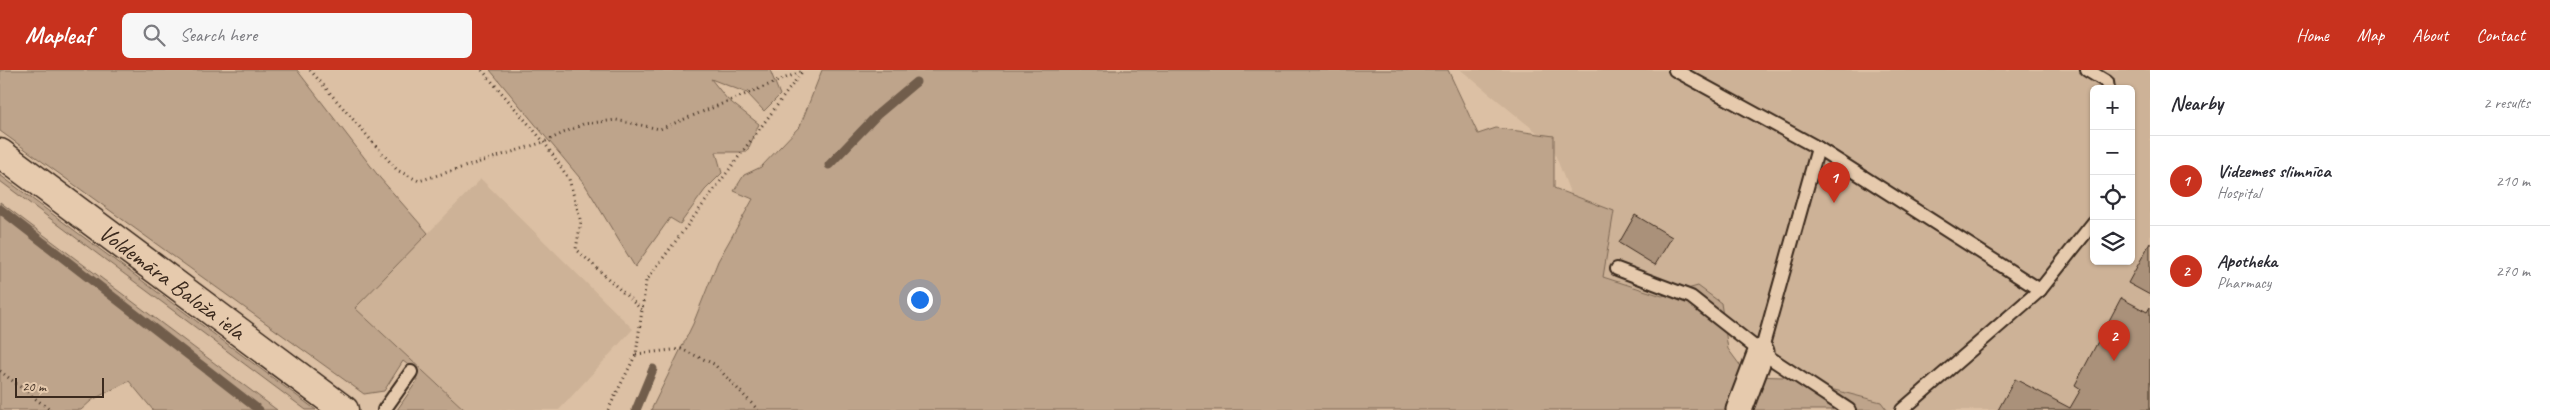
<!DOCTYPE html>
<meta charset="utf-8">
<style>
body{margin:0;font-family:Caveat,sans-serif;background:#f7f7f7;color:#2b2b33}
.controls{position:absolute;right:15px;top:15px;display:grid;overflow:hidden;border-radius:8px;box-shadow:0 1px 4px #0004}
.controls button{width:45px;height:45px;display:grid;place-items:center;padding:0;border:0;border-bottom:1px solid #e1e1e2;background:#fff;color:#2b2b33;font:25px sans-serif}
.scale{position:absolute;left:15px;bottom:12px;width:89px;box-sizing:border-box;padding-left:5px;border:2px solid #3b2a1e;border-top:0;font-size:14px;line-height:18px;white-space:nowrap;color:#3b2a1e;-webkit-text-stroke:4px #e6caad;paint-order:stroke}
.you{position:absolute;left:919px;top:229px;width:18px;height:18px;margin:-12px;border:4px solid #fff;border-radius:50%;background:#1a73e8;box-shadow:0 0 0 8px #1a73e833}
.badge{display:grid;place-items:center;width:32px;height:32px;border-radius:50%;background:#c8321e;color:#fff;font-size:16px;font-weight:700}
.pin{position:absolute;translate:-50% -41px;filter:drop-shadow(0 1px 2px #0008)}
.pin::after{content:'';position:absolute;top:26px;width:18px;height:15px;background:inherit;clip-path:polygon(0 0,100% 0,50% 100%)}
.list{margin:0;padding:0;list-style:none}
h2{display:flex;justify-content:space-between;align-items:center;height:65px;margin:0;padding:0 20px;font-size:21px}
h2 small{font-size:16px;font-weight:400;color:#7c7c81}
.list li{display:grid;grid-template-columns:32px 1fr auto;gap:15px;align-items:center;box-sizing:border-box;height:90px;padding:0 20px;border-top:1px solid #e1e1e2}
.list b{display:block;font-size:19px;white-space:nowrap}
.list p{margin:0;font-size:16px;white-space:nowrap;color:#7c7c81}
.list em{font-size:16px;font-style:normal;color:#7c7c81}
.icon{flex:none;width:28px;height:28px;fill:none;stroke:currentColor;stroke-width:2;stroke-linecap:round;stroke-linejoin:round}
.map{position:relative;flex:none;width:2150px;height:340px;overflow:hidden}
header{display:flex;align-items:center;gap:30px;box-sizing:border-box;height:70px;padding:0 25px;background:#c8321e;color:#fff}
header strong{font-size:24px}
nav{display:flex;gap:28px;margin-inline-start:auto;font-size:18px}
.search{width:350px;height:45px;background:#f7f7f7;display:flex;align-items:center;gap:12px;box-sizing:border-box;padding:0 18px;border-radius:8px;color:#7c7c81;font-size:19px}
main{display:flex}
aside{flex:1;background:#fff}
.map>svg:first-child{display:block}
</style>
<header>
<strong>Mapleaf</strong>
<div class="search"><svg class="icon" aria-label="search" viewBox="0 0 24 24"><circle cx="10" cy="10" r="6"/><path d="M15 15l6 6"/></svg>Search here</div>
<nav><a>Home</a><a>Map</a><a>About</a><a>Contact</a></nav>
</header>
<main>
<div class="map">
<svg width="2150" height="340" viewBox="0 0 2150 340">
<rect width="100%" height="100%" fill="#dcc0a4"/>
<filter id="ink" filterUnits="userSpaceOnUse"><feTurbulence type="fractalNoise" baseFrequency=".02" numOctaves="2"/><feDisplacementMap in="SourceGraphic" scale="10" xChannelSelector="R" yChannelSelector="G"/><feConvolveMatrix kernelMatrix="1 2 1 2 8 2 1 2 1" color-interpolation-filters="sRGB"/></filter>
<g filter="url(#ink)">
<g fill="#cdb297" fill-rule="evenodd">
<path d="M1461,0H2150V340H1844L1662,226L1603,207L1551,74ZM2094,19H2131V191H2094Z"/>
<path d="M481,109L633,259L559,340H465L355,238Z"/>
</g>
<g fill="#bea48b" stroke="#7c6754">
<path d="M0,0H297L380,108L428,163L355,238L465,340H397L417,311L416,301L403,291L384,321L364,324L0,61Z"/>
<path d="M490,0H770L780,25L764,41L747,23L711,9L727,29L759,54L747,82H716L722,103L705,120L680,154L670,148L635,197L584,113Z"/>
<path d="M822,0H1448L1478,64L1496,58L1554,66V118L1614,141L1603,207L1662,226L1698,216L1721,233L1728,279L1748,306L1784,307L1881,332L1887,340H651L693,254L718,191L753,129L734,121L744,105L761,97L800,56Z"/>
<path d="M0,105L316,340H306L0,111Z"/>
<path d="M0,132L277,340H153L129,311L92,330L81,340H0Z"/>
</g>
<g fill="none" stroke-linecap="round" stroke-linejoin="round">
<g stroke="#715d4b" stroke-width="9">
<path d="M829,95L878,44L916,12"/>
<path d="M0,139L259,340"/>
<path d="M636,340L653,299"/>
</g>
</g>
<g fill="#aa917a" stroke="#3b2a1e">
<path d="M1635,145L1672,167L1655,195L1619,173Z"/>
<path d="M2150,173V225L2128,213Z"/>
<path d="M2121,228L2147,242L2150,237V340H1998L2015,309L2070,338L2081,319L2075,315Z"/>
</g>
<g fill="none" stroke-linecap="round" stroke-linejoin="round">
<defs>
<g id="service">
<path d="M1675,0L1818,78L2040,220"/>
<path d="M2087,0L2107,12L2108,19"/>
<path d="M1617,199L1691,227L1761,282L1818,78"/>
<path d="M1761,282L1849,340"/>
<path d="M384,340L411,302"/>
<path d="M1902,340L2040,220L2094,152"/>
</g>
<path id="minor" d="M1739,340L1761,282"/>
<g id="secondary">
<path id="s1" d="M0,83L344,340"/>
</g>
</defs>
<use href="#service" stroke="#3b2a1e" stroke-width="16"/>
<use href="#minor" stroke="#3b2a1e" stroke-width="29"/>
<use href="#secondary" stroke="#3b2a1e" stroke-width="31"/>
<g stroke="#3b2a1e" stroke-width="3" stroke-dasharray="1 4" stroke-linecap="butt">
<path d="M310,0L397,100L419,111L544,72L583,54L616,50L660,59L803,1"/>
<path d="M482,0L544,72L569,109L581,152L576,179L642,240"/>
<path d="M636,284L681,279L714,294L758,340"/>
<path d="M0,301L50,340"/>
<path d="M608,340L636,284L646,211L802,2"/>
</g>
<use href="#service" stroke="#e6caad" stroke-width="12"/>
<use href="#minor" stroke="#e6caad" stroke-width="25"/>
<use href="#secondary" stroke="#e6caad" stroke-width="28"/>
</g>
</g>
<g text-anchor="middle" stroke-width="4" stroke-linejoin="round" paint-order="stroke">
<g font-size="24" fill="#3b2a1e" stroke="#e6caad">
<text dy="8" stroke="none"><textPath href="#s1" startOffset="215">Voldemāra Baloža iela</textPath></text>
</g>
</g>
</svg>
<div class="controls">
<button>+</button>
<button>−</button>
<button><svg class="icon" aria-label="locate" viewBox="0 0 24 24"><circle cx="12" cy="12" r="6"/><path d="M12 2v4M12 18v4M2 12h4M18 12h4"/></svg></button>
<button><svg class="icon" aria-label="layers" viewBox="0 0 24 24"><path d="M12 4l9 5-9 5-9-5zM3 14l9 5 9-5"/></svg></button>
</div>
<div class="scale">20 m</div>
<div class="you"></div>
<div class="pin badge" style="left:1834px;top:133px">1</div>
<div class="pin badge" style="left:2114px;top:291px">2</div>
</div>
<aside>
<h2>Nearby<small>2 results</small></h2>
<ul class="list">
<li><span class="badge">1</span><div><b>Vidzemes slimnīca</b><p>Hospital</p></div><em>210 m</em></li>
<li><span class="badge">2</span><div><b>Apotheka</b><p>Pharmacy</p></div><em>270 m</em></li>
</ul>
</aside>
</main>
